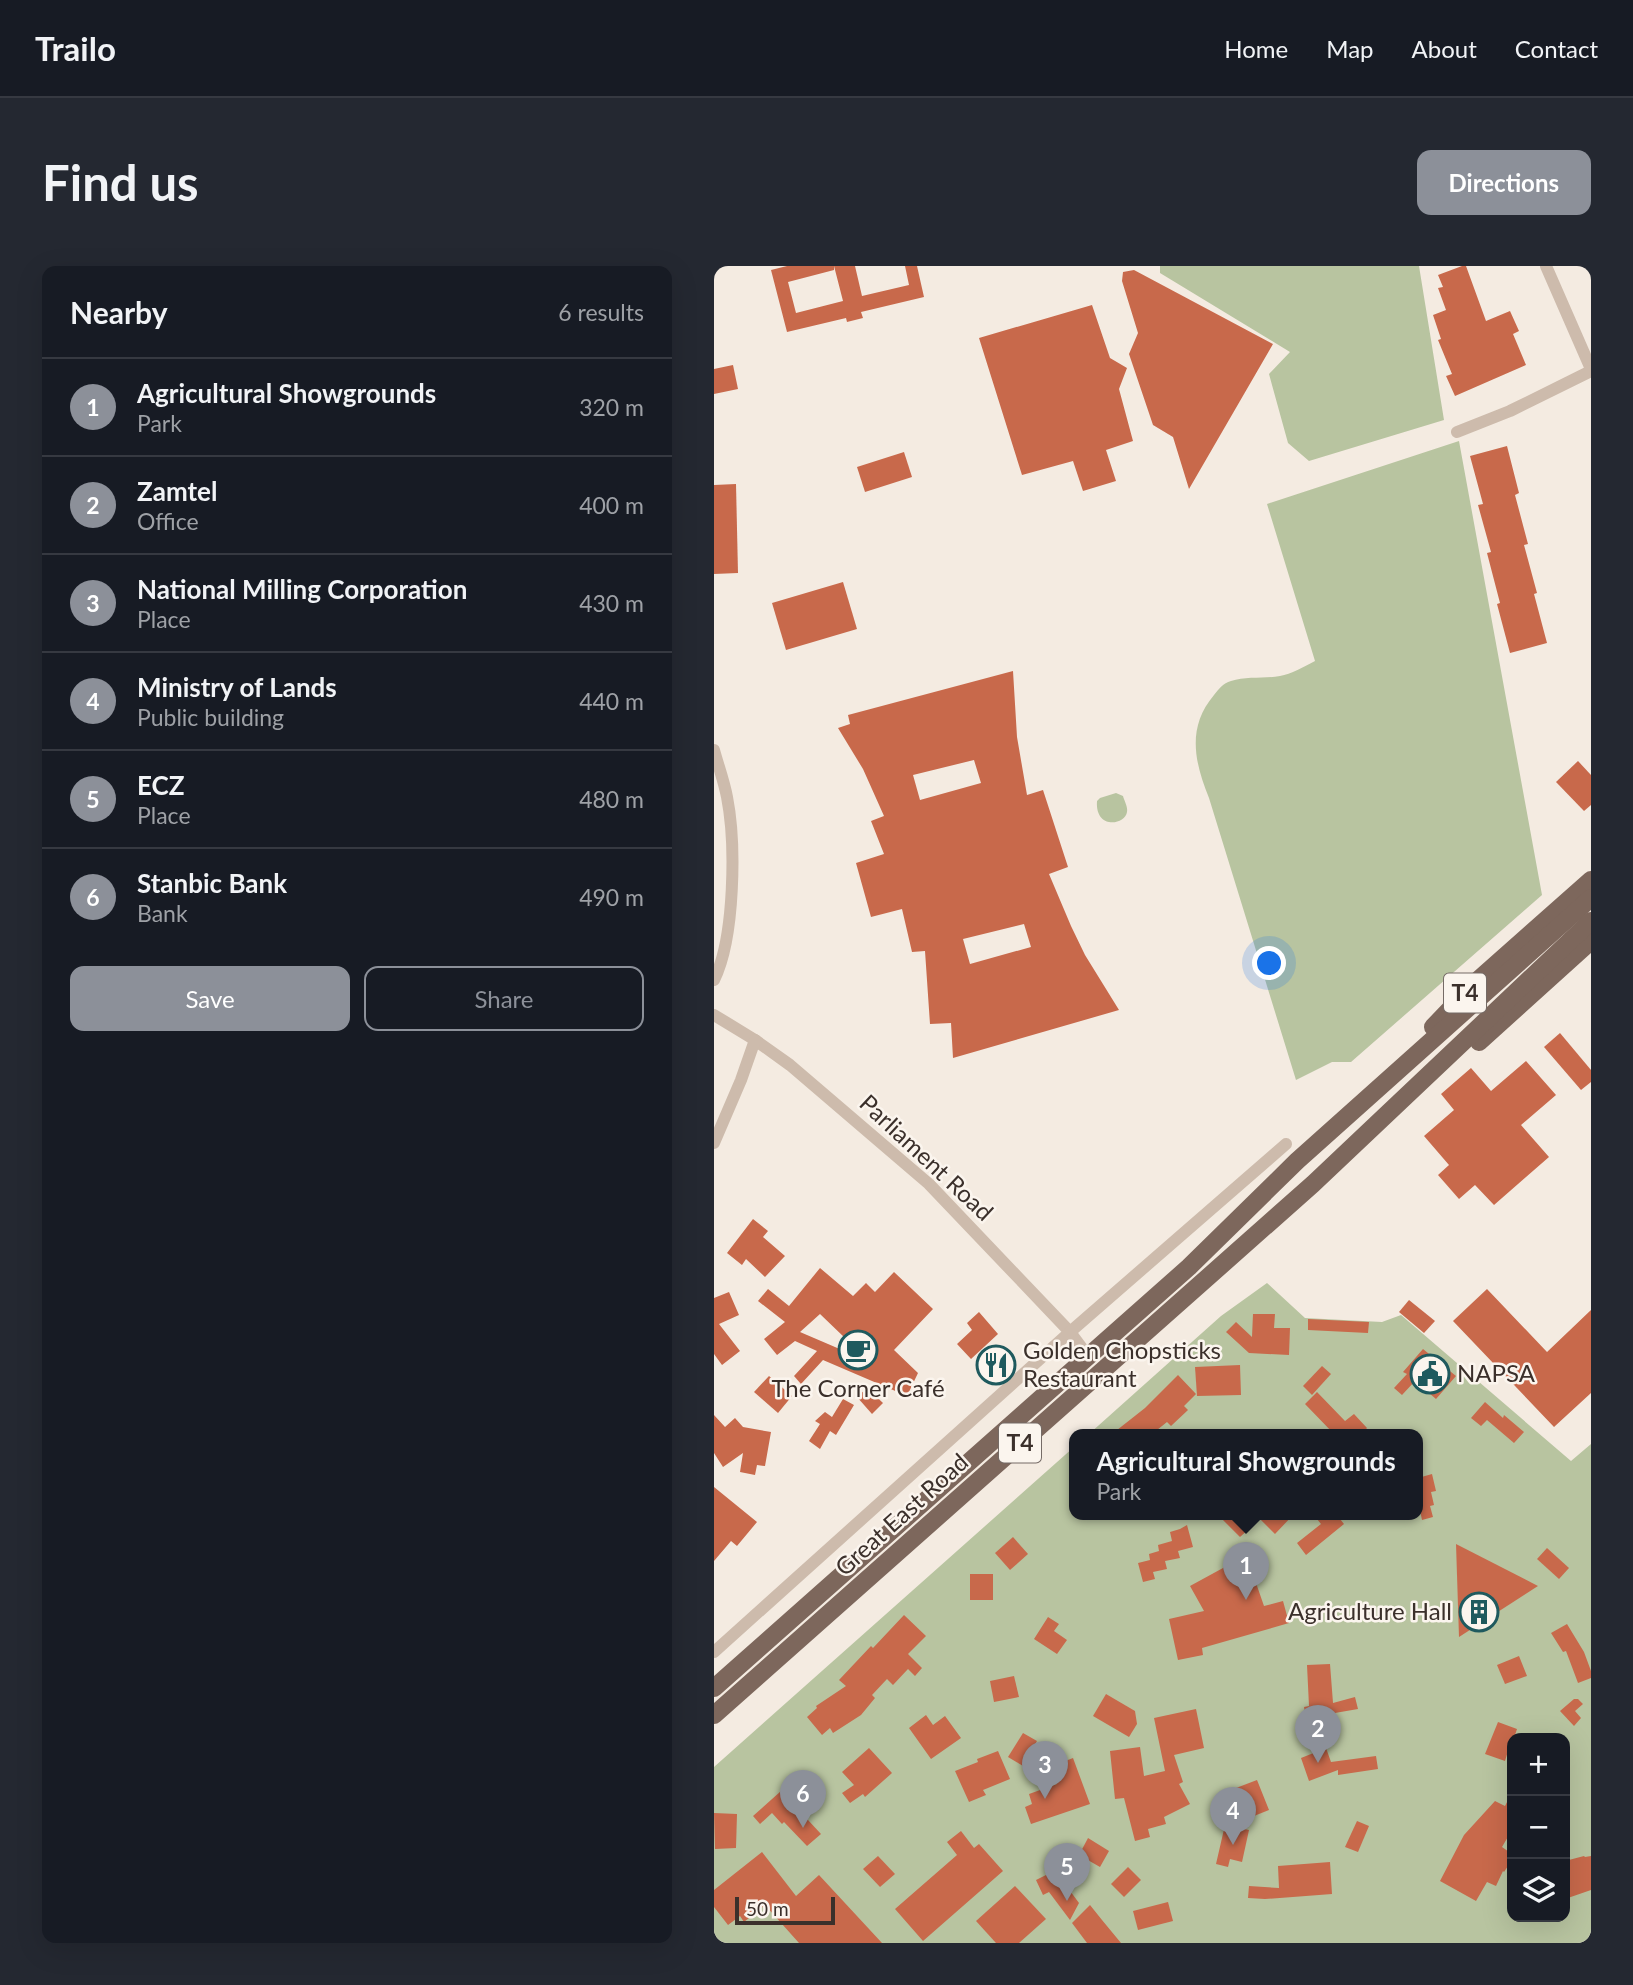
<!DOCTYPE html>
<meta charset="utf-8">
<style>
body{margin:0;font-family:Lato,sans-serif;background:#242831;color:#f1f3f6}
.controls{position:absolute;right:21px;bottom:21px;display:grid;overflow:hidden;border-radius:14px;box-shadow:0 7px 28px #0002}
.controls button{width:63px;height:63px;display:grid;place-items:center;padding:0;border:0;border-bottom:2px solid #363941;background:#171b24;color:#f1f3f6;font:35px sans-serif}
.scale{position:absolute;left:21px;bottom:18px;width:100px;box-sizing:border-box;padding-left:7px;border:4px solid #3b302b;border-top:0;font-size:19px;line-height:24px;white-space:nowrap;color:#3b302b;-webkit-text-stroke:5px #fbf5ee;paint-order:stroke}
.you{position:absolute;left:556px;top:698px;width:24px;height:24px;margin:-18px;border:5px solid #fff;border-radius:50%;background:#1a73e8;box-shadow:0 0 0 10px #1a73e833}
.badge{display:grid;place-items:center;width:46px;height:46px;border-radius:50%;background:#8c9099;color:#fff;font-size:23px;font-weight:700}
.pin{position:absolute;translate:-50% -58px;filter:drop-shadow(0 2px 4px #0008)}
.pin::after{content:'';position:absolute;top:37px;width:24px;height:21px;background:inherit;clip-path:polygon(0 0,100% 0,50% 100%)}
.popup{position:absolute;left:355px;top:1163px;width:354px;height:91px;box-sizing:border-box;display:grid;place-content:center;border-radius:14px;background:#171b24;filter:drop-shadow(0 2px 5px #0005);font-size:23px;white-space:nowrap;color:#9ea1a6}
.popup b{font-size:26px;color:#f1f3f6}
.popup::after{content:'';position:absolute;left:50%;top:100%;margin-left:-14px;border:14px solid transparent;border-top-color:#171b24}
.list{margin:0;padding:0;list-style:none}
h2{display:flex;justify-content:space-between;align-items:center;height:91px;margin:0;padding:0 28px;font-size:30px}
h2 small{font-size:23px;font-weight:400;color:#9ea1a6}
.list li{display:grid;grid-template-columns:46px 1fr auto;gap:21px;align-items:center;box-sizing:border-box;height:98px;padding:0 28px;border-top:2px solid #363941}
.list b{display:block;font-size:26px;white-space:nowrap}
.list p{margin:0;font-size:23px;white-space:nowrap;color:#9ea1a6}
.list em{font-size:23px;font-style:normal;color:#9ea1a6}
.actions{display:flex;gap:14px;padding:21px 28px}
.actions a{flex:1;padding:16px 0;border:2px solid #8c9099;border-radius:14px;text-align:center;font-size:24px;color:#8c9099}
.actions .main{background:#8c9099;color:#fff}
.icon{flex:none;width:38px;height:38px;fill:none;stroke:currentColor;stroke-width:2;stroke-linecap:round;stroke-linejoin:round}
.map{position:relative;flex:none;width:877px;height:1677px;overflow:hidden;border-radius:14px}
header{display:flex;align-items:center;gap:42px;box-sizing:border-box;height:98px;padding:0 35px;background:#171b24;border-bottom:2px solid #363941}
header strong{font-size:33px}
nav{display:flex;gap:38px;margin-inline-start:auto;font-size:24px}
.intro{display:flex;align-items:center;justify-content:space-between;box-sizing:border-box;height:168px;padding:0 42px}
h1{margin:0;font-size:49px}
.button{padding:18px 32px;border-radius:14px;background:#8c9099;color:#fff;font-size:24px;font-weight:700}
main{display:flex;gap:42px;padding:0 42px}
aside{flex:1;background:#171b24;border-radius:14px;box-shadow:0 7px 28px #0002}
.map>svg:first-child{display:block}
</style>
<header>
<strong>Trailo</strong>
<nav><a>Home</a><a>Map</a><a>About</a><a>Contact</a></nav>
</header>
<div class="intro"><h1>Find us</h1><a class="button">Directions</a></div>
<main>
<aside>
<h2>Nearby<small>6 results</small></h2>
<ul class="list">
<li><span class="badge">1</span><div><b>Agricultural Showgrounds</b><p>Park</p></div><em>320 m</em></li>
<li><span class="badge">2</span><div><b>Zamtel</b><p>Office</p></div><em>400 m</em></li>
<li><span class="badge">3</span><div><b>National Milling Corporation</b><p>Place</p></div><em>430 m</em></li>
<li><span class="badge">4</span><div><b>Ministry of Lands</b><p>Public building</p></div><em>440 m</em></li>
<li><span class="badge">5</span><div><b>ECZ</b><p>Place</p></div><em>480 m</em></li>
<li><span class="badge">6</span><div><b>Stanbic Bank</b><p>Bank</p></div><em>490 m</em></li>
</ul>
<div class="actions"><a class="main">Save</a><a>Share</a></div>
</aside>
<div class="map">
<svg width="877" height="1677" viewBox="0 0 877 1677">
<rect width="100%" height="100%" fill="#f4ebe1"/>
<g fill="#b8c4a0" fill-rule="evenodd">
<path d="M446,0H705L730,154L595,195L574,177L555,108L576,86L446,7Z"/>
<path d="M745,175L828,629L637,796H618L582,814L495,532C480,495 473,461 500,429C505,423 509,417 517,415C532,410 550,413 566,410C577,408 590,401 601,395L553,238Z"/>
<path d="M402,527L409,530C410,534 414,541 413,546C411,559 381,564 383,535L386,532Z"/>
<path d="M553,1017L591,1052L668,1056L687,1049L857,1195L877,1178V1677H0V1501L360,1181V1248H704V1168H375L507,1050ZM798,1472H851V1651H798Z"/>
</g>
<g fill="#c8694b" fill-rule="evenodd">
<path d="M73,0H120V4L74,16L82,47L129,35L120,0H141L148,30L195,19L191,0H203L210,31L147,46L149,52L133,56L132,52L73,66L57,4Z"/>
<path d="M748,0H752L772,55L796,45L805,65L799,68L812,99L741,130L732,110L738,108L724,74L727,73L719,49L732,44L724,22L729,21L724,9Z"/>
<path d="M420,4L559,78L475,223L459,171L439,159L415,88L424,67L408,15L409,6Z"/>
<path d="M378,39L396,92L413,102L405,123L419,175L392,184L402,215L369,225L359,195L308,209L265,72Z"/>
<path d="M19,99L24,123L0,128V103Z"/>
<path d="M793,180L805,227L801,229L814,278L810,279L823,327L820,328L833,377L796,387L783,338L786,337L773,287L777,286L764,239L769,238L756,190Z"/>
<path d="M190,186L198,211L151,226L143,201Z"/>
<path d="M22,218L24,307L0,308V219Z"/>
<path d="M129,316L143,363L72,384L58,337Z"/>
<path d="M299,405L303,471L313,529L329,524L354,601L335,608L357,660L371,689L405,744L239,792L237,757L216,758L211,685L198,686L188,643L157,651L142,597L170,588L157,555L170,550L149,503L124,462L136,458L134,449ZM260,494L267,517L206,534L199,509ZM310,658L317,681L256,698L249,673Z"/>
<path d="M864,495L877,509V539L870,545L842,516Z"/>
<path d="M846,767L877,804V816L867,824L830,781Z"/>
<path d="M812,795L842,829L807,859L835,891L780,939L761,919L745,933L724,909L735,899L710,870L740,844L727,828L757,802L777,825Z"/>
<path d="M39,953L54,965L49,971L71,990L51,1011L32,993L28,999L13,987Z"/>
<path d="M106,1002L139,1030L152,1017L161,1026L180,1006L219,1043L180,1084L204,1107L193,1130L109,1094L87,1118L80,1110L103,1085L81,1075L63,1089L50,1073L71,1056L44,1035L54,1023L75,1040ZM106,1048L156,1096L86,1066Z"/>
<path d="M773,1023L833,1086L877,1044V1127L840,1161L739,1055Z"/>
<path d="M15,1026L25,1049L5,1058L26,1085L8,1099L0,1088V1032Z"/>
<path d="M695,1034L721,1055L710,1067L685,1046Z"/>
<path d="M265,1046L284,1068L257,1093L243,1078L258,1064L253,1057Z"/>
<path d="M539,1048H561L560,1062H576L575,1089L535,1087L512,1066L522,1056L538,1071Z"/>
<path d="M594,1053L655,1056L654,1067L594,1064Z"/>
<path d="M709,1083L742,1110L722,1133L701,1115L688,1129L680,1122L693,1108L689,1106Z"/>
<path d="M526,1099L527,1129L483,1130L481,1101Z"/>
<path d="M608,1100L617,1108L598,1129L589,1120Z"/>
<path d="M464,1109L482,1128L470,1140L474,1144L457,1160L453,1156L438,1168H398L431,1142Z"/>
<path d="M55,1110L78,1130L64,1147L40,1126Z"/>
<path d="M153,1122L169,1137L158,1148L143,1131Z"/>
<path d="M603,1126L631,1155L640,1148L653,1162L648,1168H620L591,1138Z"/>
<path d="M129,1133L140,1139L122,1169L116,1165L106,1183L95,1175L106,1158L101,1155L111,1146L118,1151Z"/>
<path d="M771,1136L789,1152L790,1149L810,1166L800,1177L773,1154L767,1160L757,1152Z"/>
<path d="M0,1149L11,1161L21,1152L29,1161L57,1166L51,1200L43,1199L41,1209L26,1206L29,1187L9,1201L0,1187Z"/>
<path d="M718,1208L722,1225L717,1226L720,1239L716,1240L719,1251L708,1254L704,1235V1212Z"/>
<path d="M0,1221L43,1256L23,1280L17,1275L0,1295Z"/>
<path d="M503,1248H580L561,1268L546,1253L526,1271Z"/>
<path d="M599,1248H622L630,1258L592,1289L583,1277L607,1258Z"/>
<path d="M473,1259L479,1281L464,1285L466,1292L451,1295L453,1303L439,1306L441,1313L429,1316L424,1297L436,1294L435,1288L445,1285L444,1279L458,1275L456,1266L466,1263Z"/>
<path d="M299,1271L314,1288L296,1304L281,1287Z"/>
<path d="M742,1278L824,1320L745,1371Z"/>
<path d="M833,1282L855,1302L845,1313L823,1293Z"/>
<path d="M520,1296L527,1310L537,1304L544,1315L542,1317L550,1340L569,1335L575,1357L488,1382L489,1389L464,1394L455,1353L490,1345L476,1320Z"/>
<rect x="256" y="1308" width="23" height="26"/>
<path d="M190,1349L212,1370L194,1388L208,1402L201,1410L194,1403L179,1419L173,1413L158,1429L161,1432L147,1449L119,1467L116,1462L108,1469L93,1451L103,1442L102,1440L132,1420L125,1414L157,1380L159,1382Z"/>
<path d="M334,1351L345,1358L340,1365L353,1374L343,1388L320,1373Z"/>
<path d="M853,1358L870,1386L877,1405V1412L864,1417L852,1385L849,1386L837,1367Z"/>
<path d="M805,1390L813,1410L791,1418L783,1399Z"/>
<path d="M616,1398L619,1437L641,1431L644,1443L592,1452L590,1441L595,1440L593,1399Z"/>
<path d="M300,1410L305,1431L280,1436L276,1415Z"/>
<path d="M392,1428L421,1445L423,1458L415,1471L379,1450Z"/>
<path d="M860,1433H864L869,1438L861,1445L867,1452L860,1460L846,1445Z"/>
<path d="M482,1443L490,1482L460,1489L469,1516L465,1518L476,1538L450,1551L452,1558L434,1563L436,1571L421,1575L410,1532L401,1533L396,1485L426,1481L430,1510L451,1505L440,1452Z"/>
<path d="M212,1449L219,1459L231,1450L247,1472L217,1493L195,1462Z"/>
<path d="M784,1456L803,1463L800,1472H798L791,1495L771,1488Z"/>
<path d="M309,1467L323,1475L309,1500L294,1491Z"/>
<path d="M155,1482L178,1507L151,1531L149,1528L136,1537L128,1527L140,1519L128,1506Z"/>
<path d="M612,1482L617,1496L662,1490L664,1503L624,1509V1504L595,1515L587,1492Z"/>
<path d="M284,1485L296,1513L269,1524L272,1529L255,1536L241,1505L264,1496L263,1493Z"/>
<path d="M359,1492L376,1538L317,1558L311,1541L318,1538L315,1528L343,1518L336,1501Z"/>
<path d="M543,1514L555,1544L535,1552L522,1522Z"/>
<path d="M67,1525L107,1568L93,1580L70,1556L68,1558L58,1547L46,1558L39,1550Z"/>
<path d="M798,1526V1564L788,1581L798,1588V1594L790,1606L789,1605L782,1620L773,1616L762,1635L726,1615L750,1569L781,1535L791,1540Z"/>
<path d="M0,1547L23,1548L22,1582L1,1583Z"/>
<path d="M643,1555L655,1560L644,1586L631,1581Z"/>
<path d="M511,1559L535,1564L528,1596L516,1593L514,1601L502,1598Z"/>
<path d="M247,1565L260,1582L265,1578L289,1605L209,1675L181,1643L243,1589L233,1576Z"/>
<path d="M374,1572L395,1585L386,1601L365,1589Z"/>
<path d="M48,1586L82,1630L105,1609L168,1677H85L51,1639L30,1656L26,1650L14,1659L0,1641V1624Z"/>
<path d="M164,1590L181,1608L166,1621L149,1603Z"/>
<path d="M870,1590L871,1591L877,1590V1624L851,1633V1595Z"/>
<path d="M616,1596L618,1628L551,1633L534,1632L535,1620L565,1622L564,1600Z"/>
<path d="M348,1601L355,1616L351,1618L365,1637L356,1654L335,1626L329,1629L322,1614Z"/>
<path d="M414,1601L427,1614L410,1631L397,1618Z"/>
<path d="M301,1620L332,1653L305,1677H282L262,1655Z"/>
<path d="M454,1636L459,1655L424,1664L419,1645Z"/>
<path d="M376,1639L388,1654L407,1677H373L358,1657Z"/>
</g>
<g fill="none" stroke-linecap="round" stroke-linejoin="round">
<g stroke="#cdbbac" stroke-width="12">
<path d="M832,0L877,103"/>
<path d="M743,166L796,145L877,105"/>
<path d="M0,484C4,499 10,515 13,531C22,577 21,672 0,714"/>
<path d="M0,749L41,774L76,799L215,918L356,1066L374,1090"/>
<path d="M0,877L27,814L41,774"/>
<path d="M0,1386L356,1066L572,878"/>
</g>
<g stroke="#7d675c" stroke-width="18">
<path d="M719,761L763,715L877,614"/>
<path d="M765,776L877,675"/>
<path d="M0,1422L475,1001L583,895L877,632"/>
<path d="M0,1449L599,918L877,655"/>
</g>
</g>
<defs>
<symbol id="cafe-ring" viewBox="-11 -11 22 22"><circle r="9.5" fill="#fbf5ee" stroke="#1f5a5e" stroke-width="1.5"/><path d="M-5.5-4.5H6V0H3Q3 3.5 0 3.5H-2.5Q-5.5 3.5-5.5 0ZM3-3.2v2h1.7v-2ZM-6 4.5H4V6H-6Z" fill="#1f5a5e"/></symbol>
<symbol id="restaurant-ring" viewBox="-11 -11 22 22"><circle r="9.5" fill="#fbf5ee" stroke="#1f5a5e" stroke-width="1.5"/><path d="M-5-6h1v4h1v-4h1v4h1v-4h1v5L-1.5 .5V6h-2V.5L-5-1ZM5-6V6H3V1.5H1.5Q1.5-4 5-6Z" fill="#1f5a5e"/></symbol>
<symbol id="civic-ring" viewBox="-11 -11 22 22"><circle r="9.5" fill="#fbf5ee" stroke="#1f5a5e" stroke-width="1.5"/><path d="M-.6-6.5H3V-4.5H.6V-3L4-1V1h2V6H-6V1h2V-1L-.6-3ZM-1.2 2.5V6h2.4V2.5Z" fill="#1f5a5e"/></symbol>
<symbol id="building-ring" viewBox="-11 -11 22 22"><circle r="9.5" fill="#fbf5ee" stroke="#1f5a5e" stroke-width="1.5"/><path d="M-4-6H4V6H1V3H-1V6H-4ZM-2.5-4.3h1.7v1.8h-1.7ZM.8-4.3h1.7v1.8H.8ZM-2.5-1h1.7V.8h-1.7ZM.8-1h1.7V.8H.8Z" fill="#1f5a5e"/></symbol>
</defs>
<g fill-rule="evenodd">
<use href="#cafe-ring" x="122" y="1062" width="44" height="44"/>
<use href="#restaurant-ring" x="260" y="1077" width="44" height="44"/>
<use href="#civic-ring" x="694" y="1086" width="44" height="44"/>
<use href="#building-ring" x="743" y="1324" width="44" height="44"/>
</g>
<g text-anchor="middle" stroke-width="5" stroke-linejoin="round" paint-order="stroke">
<g fill="#fbf5ee" stroke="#756b66" stroke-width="2">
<rect x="730" y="707.5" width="42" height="39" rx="5"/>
<rect x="285" y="1157.5" width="42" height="39" rx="5"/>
</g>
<g font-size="23" font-weight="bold" fill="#3b302b">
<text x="751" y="735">T4</text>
<text x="306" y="1185">T4</text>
</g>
<g font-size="24" fill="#3b302b" stroke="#fbf5ee">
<text transform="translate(212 892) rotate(43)" y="8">Parliament Road</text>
<text transform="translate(188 1249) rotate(-42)" y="8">Great East Road</text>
</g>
<g font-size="24" fill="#3b302b" stroke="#fbf5ee" text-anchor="start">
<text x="309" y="1093">Golden Chopsticks<tspan x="309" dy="28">Restaurant</tspan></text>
<text x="743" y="1116">NAPSA</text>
<text x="144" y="1131" text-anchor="middle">The Corner Café</text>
<text x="738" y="1354" text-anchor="end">Agriculture Hall</text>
</g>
</g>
</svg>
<div class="controls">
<button>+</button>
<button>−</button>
<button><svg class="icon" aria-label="layers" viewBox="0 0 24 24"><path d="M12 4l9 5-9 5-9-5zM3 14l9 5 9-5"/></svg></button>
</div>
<div class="scale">50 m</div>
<div class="you"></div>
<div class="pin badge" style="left:532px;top:1334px">1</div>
<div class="popup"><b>Agricultural Showgrounds</b>Park</div>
<div class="pin badge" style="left:604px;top:1497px">2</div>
<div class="pin badge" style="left:331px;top:1533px">3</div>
<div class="pin badge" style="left:519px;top:1579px">4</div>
<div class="pin badge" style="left:353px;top:1635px">5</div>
<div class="pin badge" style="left:89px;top:1562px">6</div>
</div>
</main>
